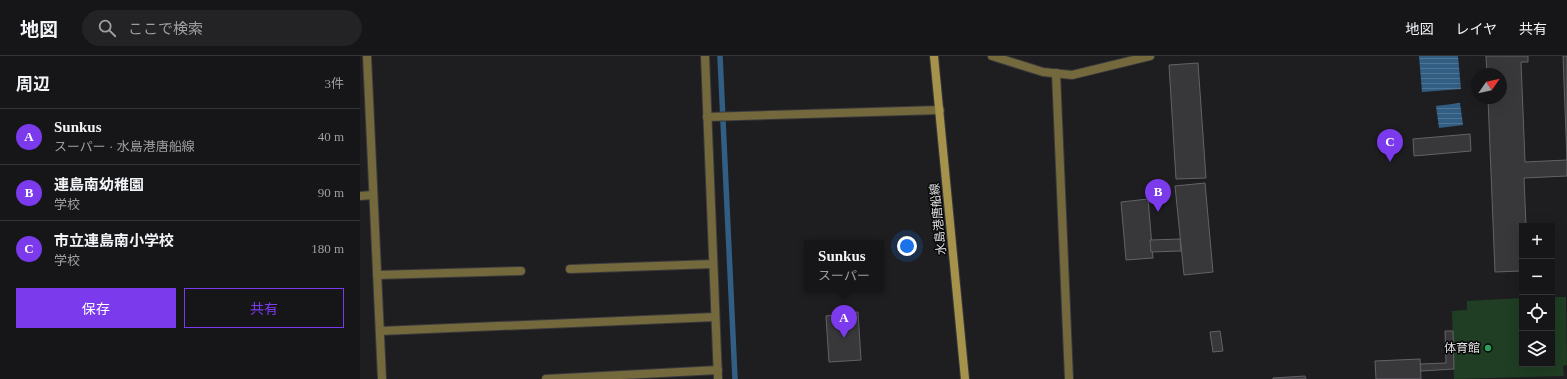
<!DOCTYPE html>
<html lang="ja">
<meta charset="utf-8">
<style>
body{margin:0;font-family:"Times New Roman","Noto Sans JP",serif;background:#232326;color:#f1f3f6}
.controls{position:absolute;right:12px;bottom:12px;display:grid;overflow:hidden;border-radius:0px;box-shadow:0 4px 16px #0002}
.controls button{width:36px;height:36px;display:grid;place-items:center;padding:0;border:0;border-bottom:1px solid #353538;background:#161619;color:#f1f3f6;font:20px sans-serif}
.compass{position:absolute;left:1111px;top:12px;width:36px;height:36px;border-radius:50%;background:#161619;box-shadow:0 4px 16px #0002;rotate:56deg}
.you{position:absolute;left:547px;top:190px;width:14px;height:14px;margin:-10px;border:3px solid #fff;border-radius:50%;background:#1a73e8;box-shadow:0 0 0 6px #1a73e833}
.badge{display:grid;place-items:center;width:26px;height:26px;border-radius:50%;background:#7c3aed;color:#fff;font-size:13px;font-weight:700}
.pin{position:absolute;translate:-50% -33px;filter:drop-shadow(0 1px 2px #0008)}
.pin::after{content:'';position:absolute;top:21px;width:14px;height:12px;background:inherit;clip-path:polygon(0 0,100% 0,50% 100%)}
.popup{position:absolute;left:444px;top:184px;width:80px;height:52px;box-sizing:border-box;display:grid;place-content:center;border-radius:0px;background:#161619;filter:drop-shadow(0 1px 3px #0005);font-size:13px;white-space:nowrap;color:#9e9fa2}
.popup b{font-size:15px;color:#f1f3f6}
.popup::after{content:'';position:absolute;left:50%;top:100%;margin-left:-8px;border:8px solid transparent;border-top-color:#161619}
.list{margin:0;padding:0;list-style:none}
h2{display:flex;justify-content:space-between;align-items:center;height:52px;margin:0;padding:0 16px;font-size:17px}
h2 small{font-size:13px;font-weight:400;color:#9e9fa2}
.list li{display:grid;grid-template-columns:26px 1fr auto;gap:12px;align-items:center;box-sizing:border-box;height:56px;padding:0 16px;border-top:1px solid #353538}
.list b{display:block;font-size:15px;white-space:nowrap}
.list p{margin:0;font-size:13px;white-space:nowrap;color:#9e9fa2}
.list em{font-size:13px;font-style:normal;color:#9e9fa2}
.actions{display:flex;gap:8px;padding:12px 16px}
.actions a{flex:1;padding:9px 0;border:1px solid #7c3aed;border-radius:0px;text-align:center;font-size:14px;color:#7c3aed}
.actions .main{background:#7c3aed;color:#fff}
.icon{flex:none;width:22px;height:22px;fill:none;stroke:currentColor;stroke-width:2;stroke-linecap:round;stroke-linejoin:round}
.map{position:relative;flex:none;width:1207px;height:323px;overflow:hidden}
header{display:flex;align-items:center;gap:24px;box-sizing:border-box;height:56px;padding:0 20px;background:#161619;border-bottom:1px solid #353538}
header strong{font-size:19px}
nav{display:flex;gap:22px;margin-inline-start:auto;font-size:14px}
.search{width:280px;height:36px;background:#232326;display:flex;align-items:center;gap:10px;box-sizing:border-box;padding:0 14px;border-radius:22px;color:#9e9fa2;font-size:15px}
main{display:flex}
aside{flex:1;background:#161619}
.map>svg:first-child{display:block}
</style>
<header>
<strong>地図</strong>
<div class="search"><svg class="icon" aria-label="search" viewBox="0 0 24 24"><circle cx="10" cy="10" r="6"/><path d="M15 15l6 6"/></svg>ここで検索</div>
<nav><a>地図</a><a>レイヤ</a><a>共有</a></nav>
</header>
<main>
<aside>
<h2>周辺<small>3件</small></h2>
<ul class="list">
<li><span class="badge">A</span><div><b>Sunkus</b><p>スーパー · 水島港唐船線</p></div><em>40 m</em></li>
<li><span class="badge">B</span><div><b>連島南幼稚園</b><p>学校</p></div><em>90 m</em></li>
<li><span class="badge">C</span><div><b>市立連島南小学校</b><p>学校</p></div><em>180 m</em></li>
</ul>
<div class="actions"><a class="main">保存</a><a>共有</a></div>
</aside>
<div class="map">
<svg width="1207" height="323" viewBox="0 0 1207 323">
<defs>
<pattern id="water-rules" width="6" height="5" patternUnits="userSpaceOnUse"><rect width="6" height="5" fill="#335e83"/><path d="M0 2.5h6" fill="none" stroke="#507594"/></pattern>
</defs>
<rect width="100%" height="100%" fill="#1e1e21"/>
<path fill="#1f3e23" d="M1192,241H1206L1207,309L1203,310L1204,320L1094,323L1092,255L1107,254V245L1162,242V308H1192Z"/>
<g fill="url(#water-rules)">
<path d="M1059,0H1098L1101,33L1062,36Z"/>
<path d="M1100,47L1103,69L1079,72L1076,50Z"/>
</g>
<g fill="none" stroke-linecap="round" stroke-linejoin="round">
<path stroke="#335e83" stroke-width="5.5" d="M360,0L375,323"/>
</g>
<g fill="#38373a" stroke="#646266">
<path d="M1126,0H1168V6H1161L1165,106L1207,104L1203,0H1207V120L1164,122L1166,170H1162V215L1135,216L1128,42H1141V18H1127Z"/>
<path d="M838,7L846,122L816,123L809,9Z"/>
<path d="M1110,78L1111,95L1054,100L1053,83Z"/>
<path d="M845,127L853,216L824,219L815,130Z"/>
<path d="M788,143L793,202L766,204L761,146Z"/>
<path d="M820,183L821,195L791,196L790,184Z"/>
<path d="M498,256L501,304L469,306L466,260Z"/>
<path d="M860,275L863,295L853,296L850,276Z"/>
<path d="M1085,275H1093L1094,313L1061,315L1060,308L1086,307Z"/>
<path d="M1060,303L1061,323H1016L1015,305Z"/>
<path d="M945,320L946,323H913V322Z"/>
</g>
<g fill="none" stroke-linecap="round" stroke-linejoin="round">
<defs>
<g id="street">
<path d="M7,0L22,323"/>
<path d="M345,0L358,323"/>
<path d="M632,0L683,16L712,19L790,0"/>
<path d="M696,17L709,323"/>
<path d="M347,61L580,54"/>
<path d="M0,140L13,139"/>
<path d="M210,213L353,208"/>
<path d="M17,219L161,215"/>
<path d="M20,275L355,261"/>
<path d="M186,323L358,314"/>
</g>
<path id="secondary" d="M574,0L605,323"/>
</defs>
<use href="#street" stroke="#39393c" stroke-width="10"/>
<use href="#secondary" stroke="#39393c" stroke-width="10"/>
<use href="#street" stroke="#74683d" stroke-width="8"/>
<use href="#secondary" stroke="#a5924b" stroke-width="8"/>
</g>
<circle fill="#2e9e5b" stroke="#080809" stroke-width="1.5" cx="1128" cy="292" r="4"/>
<g text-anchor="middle" stroke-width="3" stroke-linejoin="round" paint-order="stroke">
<g font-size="12" fill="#e1e1e3" stroke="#080809">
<text transform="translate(578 163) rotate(-96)" y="4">水島港唐船線</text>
</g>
<g font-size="12" fill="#e1e1e3" stroke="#080809" text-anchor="end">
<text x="1120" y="296">体育館</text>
</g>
</g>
</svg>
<div class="controls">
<button>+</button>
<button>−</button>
<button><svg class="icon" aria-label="locate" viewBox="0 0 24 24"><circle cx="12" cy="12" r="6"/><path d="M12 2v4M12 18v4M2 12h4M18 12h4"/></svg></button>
<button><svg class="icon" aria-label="layers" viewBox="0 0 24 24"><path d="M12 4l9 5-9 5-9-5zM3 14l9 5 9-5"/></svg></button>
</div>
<svg class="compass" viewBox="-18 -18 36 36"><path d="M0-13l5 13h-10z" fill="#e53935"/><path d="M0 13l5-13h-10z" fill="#9e9fa2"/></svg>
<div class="you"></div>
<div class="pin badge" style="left:484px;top:282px">A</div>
<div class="popup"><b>Sunkus</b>スーパー</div>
<div class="pin badge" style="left:798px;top:156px">B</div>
<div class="pin badge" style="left:1030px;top:106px">C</div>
</div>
</main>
